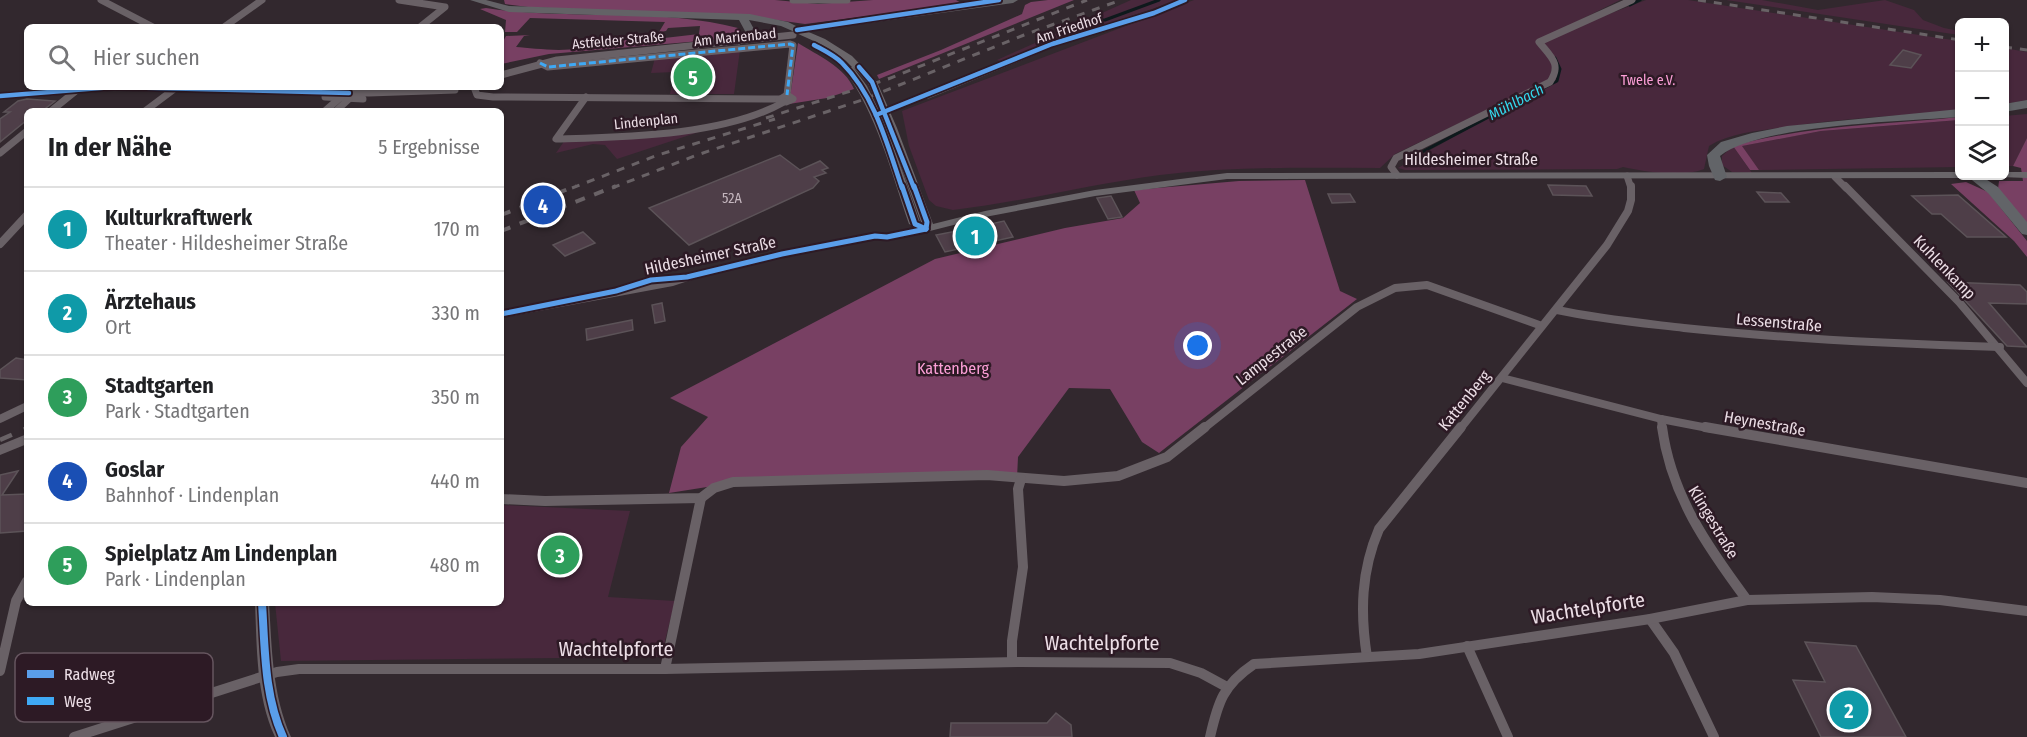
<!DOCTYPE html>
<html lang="de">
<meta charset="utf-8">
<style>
body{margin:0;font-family:"Fira Sans Condensed",sans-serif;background:#f2f2f2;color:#202124}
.controls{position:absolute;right:18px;top:18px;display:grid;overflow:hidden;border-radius:9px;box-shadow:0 2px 4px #0004}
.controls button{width:54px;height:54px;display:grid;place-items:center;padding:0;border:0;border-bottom:2px solid #e0e0e0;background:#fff;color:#202124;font:30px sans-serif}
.you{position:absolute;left:1198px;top:346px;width:21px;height:21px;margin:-15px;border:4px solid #fff;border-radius:50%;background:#1a73e8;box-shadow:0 0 0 9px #1a73e833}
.badge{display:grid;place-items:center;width:39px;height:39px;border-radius:50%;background:#5f595e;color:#fff;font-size:20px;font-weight:700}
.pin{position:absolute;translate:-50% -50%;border:3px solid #fff;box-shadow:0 2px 6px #0006}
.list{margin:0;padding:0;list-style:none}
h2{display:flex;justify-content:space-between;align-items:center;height:78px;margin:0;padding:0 24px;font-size:26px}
h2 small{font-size:20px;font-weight:400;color:#757577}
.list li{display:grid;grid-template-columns:39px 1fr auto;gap:18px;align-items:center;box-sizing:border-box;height:84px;padding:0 24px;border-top:2px solid #e0e0e0}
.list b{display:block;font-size:22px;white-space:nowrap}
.list p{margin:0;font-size:20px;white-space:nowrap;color:#757577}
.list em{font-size:20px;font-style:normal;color:#757577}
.icon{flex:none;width:33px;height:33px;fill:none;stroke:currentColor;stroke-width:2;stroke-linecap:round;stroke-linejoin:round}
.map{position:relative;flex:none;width:2027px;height:737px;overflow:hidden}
.search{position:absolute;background:#fff;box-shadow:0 2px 4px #0004;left:24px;top:24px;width:480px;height:66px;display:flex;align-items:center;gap:15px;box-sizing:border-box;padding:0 21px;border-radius:9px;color:#757577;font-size:22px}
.panel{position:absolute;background:#fff;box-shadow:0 2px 4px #0004;left:24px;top:108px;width:480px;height:498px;border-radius:9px}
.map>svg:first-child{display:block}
</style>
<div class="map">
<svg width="2027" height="737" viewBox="0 0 2027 737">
<rect width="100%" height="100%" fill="#32282e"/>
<g fill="#48283c">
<path d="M1131,0H1178L1001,61L997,60Z"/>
<path d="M1194,0H1620L1538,41L1554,61L1549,80L1395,154L1380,168C1307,168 1233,166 1160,175C1091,184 1022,202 953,210L936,206L929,200L909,146L902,111Z"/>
<path d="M1646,0H1688L1959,41V110C1900,116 1840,118 1780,128C1756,131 1730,133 1709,146L1704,169C1681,178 1647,172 1623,167L1617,169L1405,170L1398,168L1552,82C1564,63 1553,57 1541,42L1548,37Z"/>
<path d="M1726,0H1762L1818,10L1885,0L1914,10L1923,20L1944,28L1959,31V35Z"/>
<path d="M2004,48L2027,52V100L2005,104Z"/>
<path d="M740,50L734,94H670L675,72L651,73L655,58Z"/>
<path d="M2027,114V138L2013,166H2005L2004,116Z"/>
<path d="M1959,120V167L1759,170L1741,146L1821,131Z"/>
<path d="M714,127L617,159L605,145L593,144L556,153L565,140Z"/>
<path d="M1733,146L1752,173L1732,172L1722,165V156Z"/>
<path d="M501,505L630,511L608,597L675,601L661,657L281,661L275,603H501Z"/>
</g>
<g fill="#784063">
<path d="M504,0H775L818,4L873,0H956L963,4L805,24L754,17L528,7L505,4Z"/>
<path d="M1048,0H1074L879,79L877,75L941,50L1022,14L1025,5L1031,2Z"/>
<path d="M486,8C569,21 656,7 738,28L740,31L735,38L549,54L501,64V45L506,36L530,35L524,36L516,47C536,48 581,56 593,40H647L699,34L700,26L668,28L666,31L659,32L665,22L530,18L517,32H505L506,20L480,9Z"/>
<path d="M798,43C817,55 845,67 854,89L827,98L789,104Z"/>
<path d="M1959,117V120L1821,131L1742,146L1759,170H1750L1733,146C1807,125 1884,125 1959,117Z"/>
<path d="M2027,138V224L1998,189L1999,181H2023L2021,168L2013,166Z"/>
<path d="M1305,180L1340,291L1357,299L1159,453L1142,442L1110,389L1069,388L1018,457L1017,478L726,484L669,493L681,447L708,417L670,398L935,259L1065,228L1123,218L1140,203L1134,190L1239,181Z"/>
<path d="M1966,182L1988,192L2027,241V257L2014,241L1951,184Z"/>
</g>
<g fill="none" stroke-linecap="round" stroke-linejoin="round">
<g stroke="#0e191c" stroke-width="3">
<path d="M1630,5L1640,0"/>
<path d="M1097,20H1105L1159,0"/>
<path d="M1405,161L1557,81L1560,69L1555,58"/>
</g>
</g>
<g fill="#4e3e48" stroke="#5c5358" stroke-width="1.5">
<path d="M1903,50L1921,55L1911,68L1890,65Z"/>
<path d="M27,99L55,101L42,111H27V120L0,142V119L10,112H4L18,101Z"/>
<path d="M780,155L800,170L820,161L828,168L822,170L826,173L814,177L819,181L813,188L689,245L649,208Z"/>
<path d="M1548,185L1586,186L1592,196L1553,195Z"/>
<path d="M1757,192L1781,193L1789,202H1765Z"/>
<path d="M1328,194H1350L1355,202L1332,203Z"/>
<path d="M1958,195L2006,237H1967L1941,214H1932L1912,196Z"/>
<path d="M1111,196L1122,217L1108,219L1097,198Z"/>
<path d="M1004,221L1013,237L945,252L936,235L962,230L960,226L975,223L977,227Z"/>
<path d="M583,232L595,243L565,256L553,245Z"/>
<path d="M1948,282L2020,285L2027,292V304L1989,303L2027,347L2007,346Z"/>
<path d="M662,303L665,321L655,323L652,305Z"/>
<path d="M632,320L633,330L587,340L586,329Z"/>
<path d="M16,358L27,360V380L0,378V370Z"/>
<path d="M18,471L2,495L27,494V531L0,533V475Z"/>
<path d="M1805,642L1856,646L1906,737H1821L1793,680L1825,682Z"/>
<path d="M1056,713L1071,725L1072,737H950L951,723H1047Z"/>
</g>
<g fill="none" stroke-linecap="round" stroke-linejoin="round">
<g stroke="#696166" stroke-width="7">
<path d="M101,0L153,27"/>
<path d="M399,0L445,7L420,27"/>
<path d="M793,0H847"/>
<path d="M224,27L262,0"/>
<path d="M540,63L548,67L790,44L793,45L787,95"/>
<path d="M501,75L557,60L793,35"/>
<path d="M116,87L369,93L455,90"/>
<path d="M474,87L477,95L493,97L779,99"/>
<path d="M787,95L793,99L786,102L779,100Z"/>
<path d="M928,95L1052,44L1154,13L1185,0"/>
<path d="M0,96L113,87"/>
<path d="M325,97L363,99"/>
<path d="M586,97L556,139C624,137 724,136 784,102"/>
<path d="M51,111L77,90"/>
<path d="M145,111L173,90"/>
<path d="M325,111L341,97"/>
<path d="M336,111L349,99"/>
<path d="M0,153L27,131"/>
<path d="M1397,175L1391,167L1396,158L1550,82C1562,64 1551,57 1539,42L1632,0"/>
<path d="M1627,176L1631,188"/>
<path d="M1835,177L1846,188"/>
</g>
<g stroke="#696166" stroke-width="8">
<path d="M1845,186L1959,302L2027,383"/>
<path d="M0,244L27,215"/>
<path d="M1557,310C1599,319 1642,323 1684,328C1789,339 1894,344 2000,347"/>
<path d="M1502,378L1661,419L1713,429"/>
<path d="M0,419L27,406"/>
<path d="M1661,419L1662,429"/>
<path d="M1203,429L1357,307L1395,288L1427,285L1542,326"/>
<path d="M1460,429L1607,245L1628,211L1631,200V186"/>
</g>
<g stroke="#696166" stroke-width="10">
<path d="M1662,427C1671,495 1707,546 1747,600"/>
<path d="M1705,427L2027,483"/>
<path d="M501,499L545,501L701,498L714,488L733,482L987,475L1064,481L1118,476L1167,457L1205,427"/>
<path d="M1650,619L1674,653L1714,737"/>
<path d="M1467,646L1508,737"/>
<path d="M1367,657C1360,612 1361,571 1379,529L1461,427"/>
<path d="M1012,662V641L1023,567L1018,489L1021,479"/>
<path d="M665,669L701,498"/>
<path d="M0,671L16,601L27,581"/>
<path d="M74,737L277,672L299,669H665L1020,662L1170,663L1201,673L1225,686"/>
<path d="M1210,737C1218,702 1223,685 1254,664L1419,654L1650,619L1747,600L1872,597L1940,600L2027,611"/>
</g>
<g fill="#696166" fill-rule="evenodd">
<path d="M926,226L931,229L930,231L887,240L875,239L782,257L691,280L673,286L501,318V310L670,280L683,275L782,251L875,233L887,234Z"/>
<path d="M27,434V444L0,455V445Z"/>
<path d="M255,603H269C272,649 272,694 291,737H275C256,695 257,648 255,603Z"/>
</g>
<g fill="#6a666a" fill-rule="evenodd">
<path d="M797,27L825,39L852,56L877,82L897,128L933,224L985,211L1095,190L1227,173L1960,172V176H1965L1960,178L1227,179L1095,196L985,217L926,232L909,224C891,171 877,115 844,69L852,67C837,50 814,41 794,32L792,30ZM853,67L868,83L885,123L867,86ZM888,130L921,222H920Z"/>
<path d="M2004,172H2027V178L2000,177L1999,176H2004Z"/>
</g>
<path fill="#636266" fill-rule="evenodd" d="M470,0H486L509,6L750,14L788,22L798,27L992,0H1018L1013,3L797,33L781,26L749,20L755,31L739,45L734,42L745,31L739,20L509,12Z"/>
<g fill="#626468" fill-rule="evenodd">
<path d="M2027,100V108L2004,112V104Z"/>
<path d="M1960,109V117C1906,121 1758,125 1720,156L1727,177L1720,181L1715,180L1709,166L1707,155L1721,142L1752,133L1787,126Z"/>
<path d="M1967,176H1981L1998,187L2027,222V235L2022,234L1988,193Z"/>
</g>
<g stroke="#696266" stroke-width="3" stroke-dasharray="8 8" stroke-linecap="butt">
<path d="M1698,0L1960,40"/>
<path d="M2004,47L2027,50"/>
<path d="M766,118L888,79L1087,0"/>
<path d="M572,188L658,155L775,119"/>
<path d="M612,188L697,155L862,100L1024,35L1121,0"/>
</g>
<g stroke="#696266" stroke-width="4" stroke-dasharray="10 10" stroke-linecap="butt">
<path d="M501,215L576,186"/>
<path d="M501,231L616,186"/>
</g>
<path stroke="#696266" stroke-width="4.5" stroke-dasharray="13 13" stroke-linecap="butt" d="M0,440L27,428"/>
<path stroke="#3fa9f5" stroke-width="3" stroke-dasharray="7 3" stroke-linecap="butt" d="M540,63L548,67L790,44L793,45L787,95"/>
<defs>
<g id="cycleway-far2">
<path d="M797,30L999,0"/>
<path d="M814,45C823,50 834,55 842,63C875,96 887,144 902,188"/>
<path d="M859,67L872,82L914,188"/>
<path d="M116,87L349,93"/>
<path d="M0,96L113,87"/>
<path d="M876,115L1052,44L1154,13L1185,0"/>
</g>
<g id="cycleway-far1">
<path d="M902,186L915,224L926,229"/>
<path d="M914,186L927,222L926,229"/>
<path d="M501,314L616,291L651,280L687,277L782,254L875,236L887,237L926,229"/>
</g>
<path id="cycleway" d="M262,603C265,648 264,695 283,737"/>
</defs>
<use href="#cycleway-far2" stroke="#2d1a25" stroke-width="8"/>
<use href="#cycleway-far1" stroke="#2d1a25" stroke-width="9"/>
<use href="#cycleway" stroke="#2d1a25" stroke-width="11"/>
<use href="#cycleway-far2" stroke="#5a9eea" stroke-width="4.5"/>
<use href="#cycleway-far1" stroke="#5a9eea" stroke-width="5"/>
<use href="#cycleway" stroke="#5a9eea" stroke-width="8"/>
</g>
<g text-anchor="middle" stroke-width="5" stroke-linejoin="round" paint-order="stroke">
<g font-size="14" fill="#ecdee6" stroke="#2d1a25">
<text transform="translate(1069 28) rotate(-18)" y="5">Am Friedhof</text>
<text transform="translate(735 37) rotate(-6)" y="5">Am Marienbad</text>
<text transform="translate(618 40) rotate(-5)" y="5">Astfelder Straße</text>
<text transform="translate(646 121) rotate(-6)" y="5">Lindenplan</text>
</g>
<g font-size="14" fill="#fc9fd7" stroke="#2d1a25">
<text x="1648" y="85">Twele e.V.</text>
</g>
<g font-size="14" fill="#c4b6be">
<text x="732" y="203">52A</text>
</g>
<g font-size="15" font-style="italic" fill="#34d9ee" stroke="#2d1a25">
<text transform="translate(1516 102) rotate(-28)" y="5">Mühlbach</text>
</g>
<g font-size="16" fill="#ecdee6" stroke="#2d1a25">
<text x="1471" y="165">Hildesheimer Straße</text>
<text transform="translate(710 255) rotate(-12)" y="6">Hildesheimer Straße</text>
<text transform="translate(1945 267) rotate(46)" y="6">Kuhlenkamp</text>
<text transform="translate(1779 322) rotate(5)" y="6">Lessenstraße</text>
<text transform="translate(1271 355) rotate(-38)" y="6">Lampestraße</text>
<text transform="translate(1464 400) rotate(-51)" y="6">Kattenberg</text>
<text transform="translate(1765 423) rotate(10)" y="6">Heynestraße</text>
<text transform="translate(1714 522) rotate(59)" y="6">Klingestraße</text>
</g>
<g font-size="16" fill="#fc9fd7" stroke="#2d1a25">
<text x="953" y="374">Kattenberg</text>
</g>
<g font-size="20" fill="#ecdee6" stroke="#2d1a25">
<text transform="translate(1588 608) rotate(-9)" y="7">Wachtelpforte</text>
<text x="1102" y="650">Wachtelpforte</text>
<text x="616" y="656">Wachtelpforte</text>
</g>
</g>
<rect x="15" y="653" width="198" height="69" rx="9" fill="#2d1a25" stroke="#66555f" stroke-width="1.5"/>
<rect x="27" y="670" width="27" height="8" fill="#5a9eea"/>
<rect x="27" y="697" width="27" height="8" fill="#3fa9f5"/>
<g font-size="16" fill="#ecdee6">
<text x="64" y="680">Radweg</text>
<text x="64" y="707">Weg</text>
</g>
</svg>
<div class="controls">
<button>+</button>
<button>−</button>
<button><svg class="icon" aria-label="layers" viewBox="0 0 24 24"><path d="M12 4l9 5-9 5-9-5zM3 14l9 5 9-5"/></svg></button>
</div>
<div class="you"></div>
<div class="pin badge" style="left:975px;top:236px;background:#0f9aa8">1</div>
<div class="pin badge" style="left:1849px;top:710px;background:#0f9aa8">2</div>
<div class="pin badge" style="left:560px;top:555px;background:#2e9e5b">3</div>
<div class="pin badge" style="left:543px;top:205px;background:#1a4fb4">4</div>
<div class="pin badge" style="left:693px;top:77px;background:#2e9e5b">5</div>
<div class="search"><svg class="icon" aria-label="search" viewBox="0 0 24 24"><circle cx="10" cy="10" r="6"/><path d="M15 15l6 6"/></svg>Hier suchen</div>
<section class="panel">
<h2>In der Nähe<small>5 Ergebnisse</small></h2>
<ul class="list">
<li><span class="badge" style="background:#0f9aa8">1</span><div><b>Kulturkraftwerk</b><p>Theater · Hildesheimer Straße</p></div><em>170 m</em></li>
<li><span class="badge" style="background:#0f9aa8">2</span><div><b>Ärztehaus</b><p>Ort</p></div><em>330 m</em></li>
<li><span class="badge" style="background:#2e9e5b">3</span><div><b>Stadtgarten</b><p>Park · Stadtgarten</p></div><em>350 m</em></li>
<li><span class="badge" style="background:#1a4fb4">4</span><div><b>Goslar</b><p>Bahnhof · Lindenplan</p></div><em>440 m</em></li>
<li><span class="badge" style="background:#2e9e5b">5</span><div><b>Spielplatz Am Lindenplan</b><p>Park · Lindenplan</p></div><em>480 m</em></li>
</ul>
</section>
</div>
